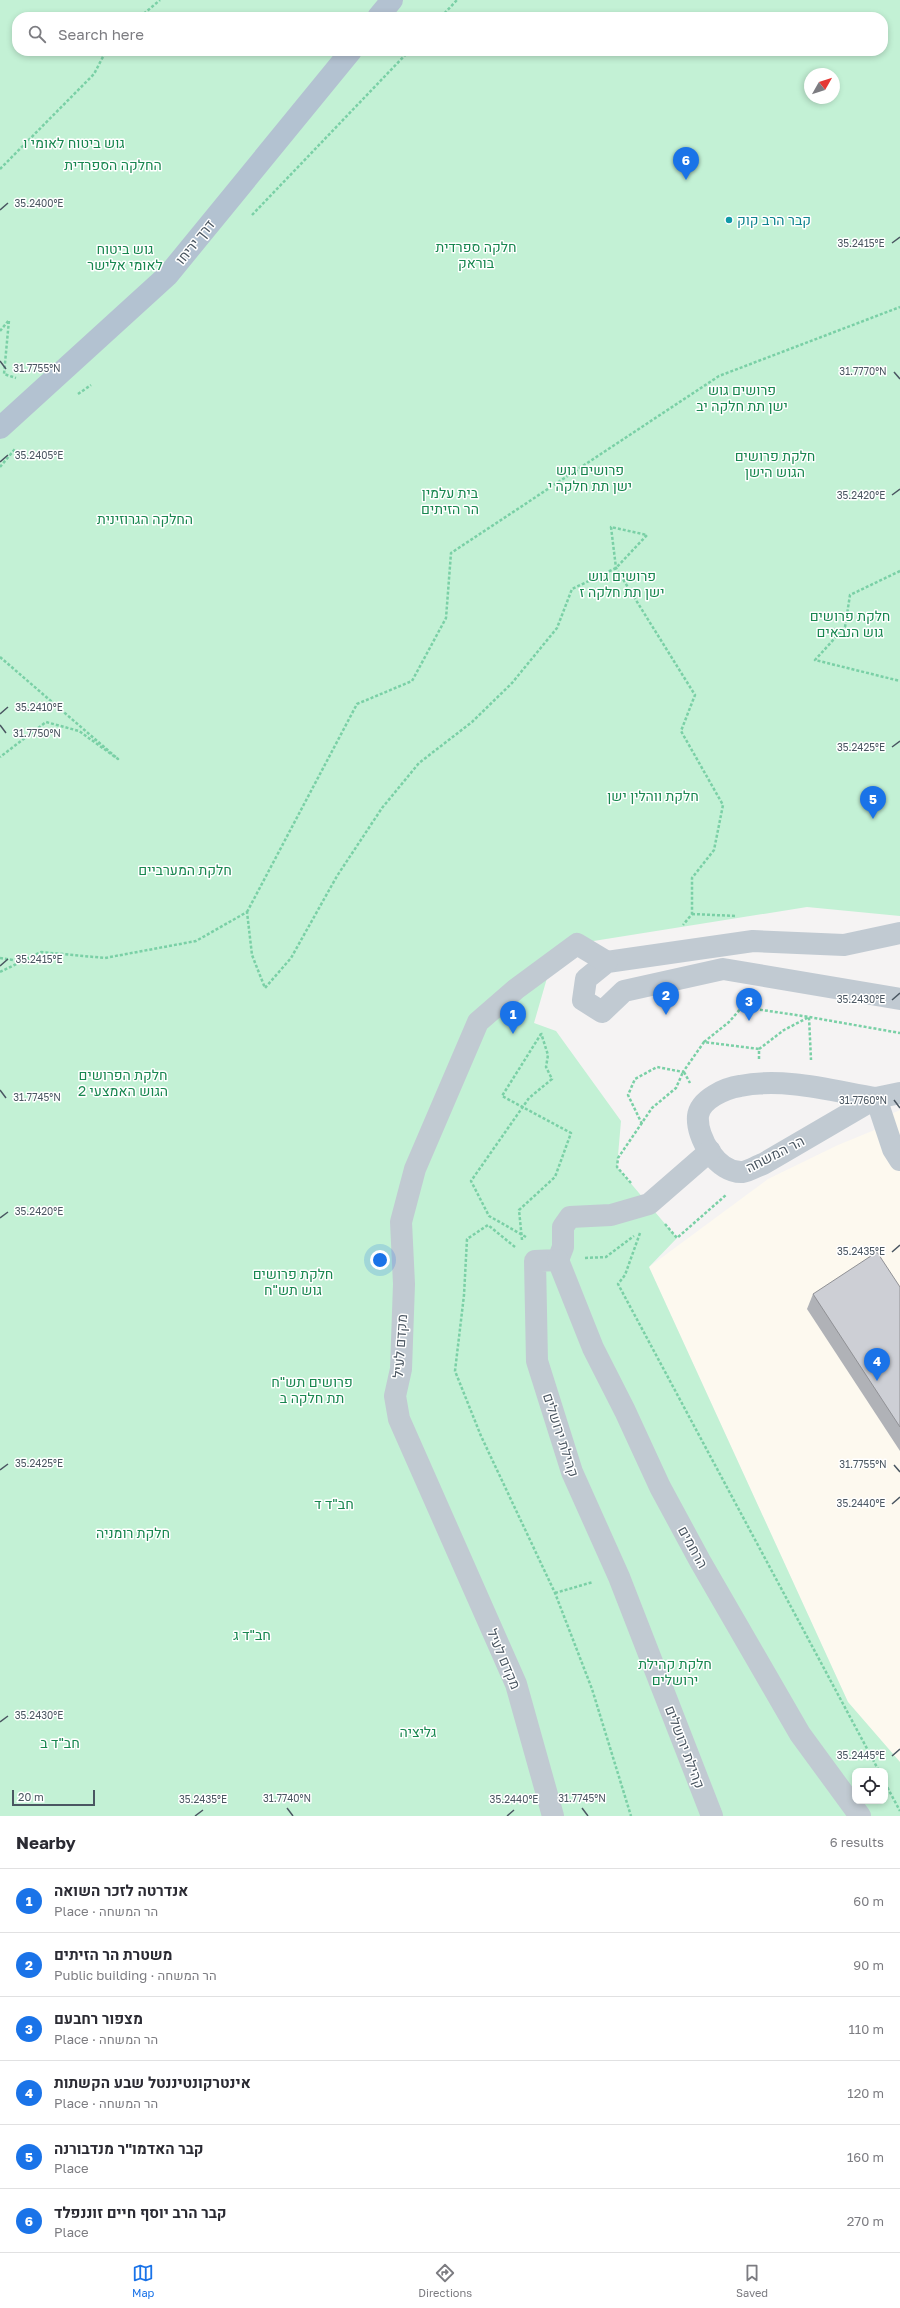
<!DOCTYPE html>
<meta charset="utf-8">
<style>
body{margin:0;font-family:"Golos Text",Heebo,sans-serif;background:#f7f7f7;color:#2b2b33}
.controls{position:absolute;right:12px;bottom:12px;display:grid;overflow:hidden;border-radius:8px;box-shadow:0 2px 6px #0003}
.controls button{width:36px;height:36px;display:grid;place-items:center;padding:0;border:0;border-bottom:1px solid #e1e1e2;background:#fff;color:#2b2b33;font:20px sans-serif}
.compass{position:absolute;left:804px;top:68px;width:36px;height:36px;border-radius:50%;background:#fff;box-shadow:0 2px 6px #0003;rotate:51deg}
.scale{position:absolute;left:12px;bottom:10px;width:83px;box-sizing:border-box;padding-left:4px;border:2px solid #4a5661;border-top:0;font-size:11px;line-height:14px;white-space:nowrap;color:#4a5661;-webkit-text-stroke:3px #fff;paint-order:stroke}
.you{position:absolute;left:380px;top:1260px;width:14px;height:14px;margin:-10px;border:3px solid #fff;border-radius:50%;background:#1a73e8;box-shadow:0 0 0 6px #1a73e833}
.badge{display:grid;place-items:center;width:26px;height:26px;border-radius:50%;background:#1a73e8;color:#fff;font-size:13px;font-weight:700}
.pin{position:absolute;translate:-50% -33px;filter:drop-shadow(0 1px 2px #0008)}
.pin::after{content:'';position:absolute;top:21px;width:14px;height:12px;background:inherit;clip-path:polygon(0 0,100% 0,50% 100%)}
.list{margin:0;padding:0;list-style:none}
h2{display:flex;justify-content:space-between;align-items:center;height:52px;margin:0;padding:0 16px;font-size:17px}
h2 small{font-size:13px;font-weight:400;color:#7c7c81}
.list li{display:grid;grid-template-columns:26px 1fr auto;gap:12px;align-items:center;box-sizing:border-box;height:64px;padding:0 16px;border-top:1px solid #e1e1e2}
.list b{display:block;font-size:15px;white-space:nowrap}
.list p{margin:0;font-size:13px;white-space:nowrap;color:#7c7c81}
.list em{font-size:13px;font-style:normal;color:#7c7c81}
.icon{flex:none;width:22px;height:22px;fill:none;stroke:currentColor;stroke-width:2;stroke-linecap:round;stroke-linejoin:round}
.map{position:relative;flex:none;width:900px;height:1816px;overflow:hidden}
.search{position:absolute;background:#fff;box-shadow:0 2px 6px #0003;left:12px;right:12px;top:12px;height:44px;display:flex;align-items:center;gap:10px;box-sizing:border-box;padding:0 14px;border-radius:16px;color:#7c7c81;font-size:15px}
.sheet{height:436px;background:#fff}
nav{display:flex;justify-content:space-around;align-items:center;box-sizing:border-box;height:56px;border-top:1px solid #e1e1e2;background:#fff;font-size:11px;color:#7c7c81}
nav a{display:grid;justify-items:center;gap:2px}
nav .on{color:#1a73e8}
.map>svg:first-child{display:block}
</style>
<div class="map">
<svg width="900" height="1816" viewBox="0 0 900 1816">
<rect width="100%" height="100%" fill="#f5f3f3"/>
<path fill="#fdf9ef" d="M900,1110V1762L848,1702L649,1267L768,1179L838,1145L877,1129L873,1122Z"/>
<path fill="#c3f1d5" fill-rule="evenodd" d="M0,0H900V916L807,907L556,947L534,1023L556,1031L621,1121L617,1167L677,1238L649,1267L848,1702L900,1762V1816H0ZM17,17H883V51H17ZM810,74H834V98H810ZM855,1771H885V1801H855Z"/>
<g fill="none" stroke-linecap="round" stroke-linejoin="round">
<g stroke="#7ad0a6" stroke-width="2.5" stroke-dasharray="3 2" stroke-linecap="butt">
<path d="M140,17L160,0"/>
<path d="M441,17L457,0"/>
<path d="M0,169L94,74L106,51"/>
<path d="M252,215L409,51"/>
<path d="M0,331L9,320L4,374L16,378"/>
<path d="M78,394L91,385"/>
<path d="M0,467L15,449"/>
<path d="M900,571L850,595L845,627L815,660L900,681"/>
<path d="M0,657L118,759L79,731L46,722L0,757"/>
<path d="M247,912L357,704L412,681L446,618L451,553L719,376L900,307"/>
<path d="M692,914L736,916"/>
<path d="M0,958L20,961"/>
<path d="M0,972L41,952L105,958L196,941L247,912L252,955L265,988L291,958L337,876L382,808L419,763L472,722L512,683L557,628L572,589L616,568L647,535L611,527L616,568L695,695L681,731L723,805L714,850L692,878V914L683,925"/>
<path d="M704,1042L729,1022L742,1007L809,1017L811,1060"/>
<path d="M759,1059V1049L784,1030L809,1017L900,1033"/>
<path d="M684,1072L690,1083"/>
<path d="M642,1124L628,1095L635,1079L657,1067L683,1072L704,1042L759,1049"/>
<path d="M631,1183L617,1167L618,1158L652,1108L676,1088L683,1072"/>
<path d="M665,1224L677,1238L726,1195"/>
<path d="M640,1233L625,1275L618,1284L879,1771"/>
<path d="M526,1237L489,1216L471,1181L529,1098L552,1079L546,1067L548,1055L541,1033"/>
<path d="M522,1240L519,1210L555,1177L571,1133L502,1096L541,1034"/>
<path d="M515,1247L488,1225L467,1239L464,1295L455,1371L481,1436L555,1593L592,1689L631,1816"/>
<path d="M585,1258L606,1257L634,1236"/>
<path d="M555,1593L593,1582"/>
<path d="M885,1783L900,1811"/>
</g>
<g stroke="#c1cad2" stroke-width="22">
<path d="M900,933L844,945L753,941L607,962L586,979L583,1000L602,1012L624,991L723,969L900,999"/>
<path d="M876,1098C833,1091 784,1077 740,1086C726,1088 700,1099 698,1116C696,1138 718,1174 743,1172C749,1171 757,1166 763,1164L876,1098L900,1093"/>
<path d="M876,1098L893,1149L900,1160"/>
<path d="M710,1151L649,1204L611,1215L570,1217L563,1227V1247L558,1260L535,1261L537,1361L572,1472L619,1577L712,1816"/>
<path d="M558,1260L593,1348L625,1411L660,1487L700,1561L800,1734L860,1816"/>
<path d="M553,1816L516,1684L399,1419L395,1396L401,1369L404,1284L401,1222L415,1169L478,1022L516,989L577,944L607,962"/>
</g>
<g stroke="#b3c2d1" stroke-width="22">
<path d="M378,17L392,0"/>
<path d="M0,428L168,275L351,51"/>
</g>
</g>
<path fill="#b0b2b7" d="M900,1287V1451L807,1309L813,1294Z"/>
<path fill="#cdcfd5" stroke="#909195" d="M877,1252L900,1287V1427L813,1294Z"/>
<path fill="none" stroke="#4a5661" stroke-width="1.5" d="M0,210L8,203M892,243L900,237M0,361L6,369M894,372L900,379M0,462L8,455M892,495L900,489M0,714L8,707M0,725L6,733M892,747L900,741M0,966L8,959M892,1000L900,993M0,1090L6,1098M894,1100L900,1108M0,1218L8,1212M892,1252L900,1245M894,1465L900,1472M0,1470L8,1464M892,1504L900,1497M0,1722L8,1716M892,1756L900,1749M287,1808L293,1816M582,1808L588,1816M195,1816L203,1810M507,1816L514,1810"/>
<circle fill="#0f9aa8" stroke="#fff" stroke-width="1.5" cx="729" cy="220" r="4"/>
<g text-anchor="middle" stroke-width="3" stroke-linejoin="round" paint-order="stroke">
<g font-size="14" fill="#17864f" stroke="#fff">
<text x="74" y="148">גוש ביטוח לאומי ו</text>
<text x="113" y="170">החלקה הספרדית</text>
<text x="476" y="252">חלקה ספרדית<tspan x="476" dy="16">בוראק</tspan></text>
<text x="125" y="254">גוש ביטוח<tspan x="125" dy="16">לאומי אלישר</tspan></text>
<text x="742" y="395">פרושים גוש<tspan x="742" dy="16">ישן תת חלקה יב</tspan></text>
<text x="775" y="461">חלקת פרושים<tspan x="775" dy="16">הגוש הישן</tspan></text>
<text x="590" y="475">פרושים גוש<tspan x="590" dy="16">ישן תת חלקה י</tspan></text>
<text x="450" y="498">בית עלמין<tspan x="450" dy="16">הר הזיתים</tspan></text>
<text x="145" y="524">החלקה הגרוזינית</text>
<text x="622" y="581">פרושים גוש<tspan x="622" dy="16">ישן תת חלקה ז</tspan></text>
<text x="850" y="621">חלקת פרושים<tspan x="850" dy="16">גוש הנבאים</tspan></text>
<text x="653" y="801">חלקת ווהלין ישן</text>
<text x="185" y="875">חלקת המערביים</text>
<text x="123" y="1080">חלקת הפרושים<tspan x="123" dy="16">הגוש האמצעי 2</tspan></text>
<text x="293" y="1279">חלקת פרושים<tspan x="293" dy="16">גוש תש"ח</tspan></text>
<text x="312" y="1387">פרושים תש"ח<tspan x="312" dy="16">תת חלקה ב</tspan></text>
<text x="334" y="1509">חב"ד ד</text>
<text x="133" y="1538">חלקת רומניה</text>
<text x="252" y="1640">חב"ד ג</text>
<text x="675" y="1669">חלקת קהילת<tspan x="675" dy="16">ירושלים</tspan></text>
<text x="418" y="1737">גליציה</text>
<text x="60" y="1748">חב"ד ב</text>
</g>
<g font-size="14" fill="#0d838f" stroke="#fff" text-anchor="start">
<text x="737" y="225">קבר הרב קוק</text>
</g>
<g font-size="14" fill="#4a5661" stroke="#fff">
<text transform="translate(195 242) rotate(-51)" y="5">דרך יריחו</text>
<text transform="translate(775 1154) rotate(-27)" y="5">הר המשחה</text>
<text transform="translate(400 1346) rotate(-86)" y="5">מקדם לעיל</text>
<text transform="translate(561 1435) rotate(72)" y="5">קהילת ירושלים</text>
<text transform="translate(693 1547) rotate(61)" y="5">הרחמים</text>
<text transform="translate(504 1659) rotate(67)" y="5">מקדם לעיל</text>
<text transform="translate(685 1747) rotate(69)" y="5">קהילת ירושלים</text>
</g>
</g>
<g font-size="10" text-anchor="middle" fill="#4a5661" stroke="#fff" stroke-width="3" stroke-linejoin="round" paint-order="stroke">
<text x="39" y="207">35.2400°E</text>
<text x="861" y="247">35.2415°E</text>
<text x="37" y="372">31.7755°N</text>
<text x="863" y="375">31.7770°N</text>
<text x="39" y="459">35.2405°E</text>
<text x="861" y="499">35.2420°E</text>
<text x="39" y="711">35.2410°E</text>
<text x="37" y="737">31.7750°N</text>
<text x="861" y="751">35.2425°E</text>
<text x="39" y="963">35.2415°E</text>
<text x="861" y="1003">35.2430°E</text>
<text x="37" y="1101">31.7745°N</text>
<text x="863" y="1104">31.7760°N</text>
<text x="39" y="1215">35.2420°E</text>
<text x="861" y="1255">35.2435°E</text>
<text x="39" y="1467">35.2425°E</text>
<text x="863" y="1468">31.7755°N</text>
<text x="861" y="1507">35.2440°E</text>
<text x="39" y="1719">35.2430°E</text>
<text x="861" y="1759">35.2445°E</text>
<text x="287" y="1802">31.7740°N</text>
<text x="582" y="1802">31.7745°N</text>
<text x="203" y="1803">35.2435°E</text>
<text x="514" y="1803">35.2440°E</text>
</g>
</svg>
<div class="controls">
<button><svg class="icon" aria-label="locate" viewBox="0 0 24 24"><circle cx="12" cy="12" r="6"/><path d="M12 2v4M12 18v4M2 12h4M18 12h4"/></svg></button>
</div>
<svg class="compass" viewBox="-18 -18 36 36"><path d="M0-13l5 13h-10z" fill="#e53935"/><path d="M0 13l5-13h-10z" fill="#7c7c81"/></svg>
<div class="scale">20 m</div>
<div class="you"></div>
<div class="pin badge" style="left:513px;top:1034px">1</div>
<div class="pin badge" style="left:666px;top:1015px">2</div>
<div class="pin badge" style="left:749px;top:1021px">3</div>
<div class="pin badge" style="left:877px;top:1381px">4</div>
<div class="pin badge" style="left:873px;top:819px">5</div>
<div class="pin badge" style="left:686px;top:180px">6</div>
<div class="search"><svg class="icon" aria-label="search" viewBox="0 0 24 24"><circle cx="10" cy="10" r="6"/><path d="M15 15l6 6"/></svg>Search here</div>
</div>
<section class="sheet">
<h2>Nearby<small>6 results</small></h2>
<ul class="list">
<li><span class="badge">1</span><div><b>אנדרטה לזכר השואה</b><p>Place · הר המשחה</p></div><em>60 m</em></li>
<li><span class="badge">2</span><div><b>משטרת הר הזיתים</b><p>Public building · הר המשחה</p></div><em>90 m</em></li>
<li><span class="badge">3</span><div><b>מצפור רחבעם</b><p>Place · הר המשחה</p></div><em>110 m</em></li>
<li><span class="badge">4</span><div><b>אינטרקונטיננטל שבע הקשתות</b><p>Place · הר המשחה</p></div><em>120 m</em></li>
<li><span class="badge">5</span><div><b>קבר האדמו&quot;ר מנדבורנה</b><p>Place</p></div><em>160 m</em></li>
<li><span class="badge">6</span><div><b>קבר הרב יוסף חיים זוננפלד</b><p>Place</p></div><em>270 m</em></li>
</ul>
</section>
<nav>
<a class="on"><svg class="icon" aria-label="map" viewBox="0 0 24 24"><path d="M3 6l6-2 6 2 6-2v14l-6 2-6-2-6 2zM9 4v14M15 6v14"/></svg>Map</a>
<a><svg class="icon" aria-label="directions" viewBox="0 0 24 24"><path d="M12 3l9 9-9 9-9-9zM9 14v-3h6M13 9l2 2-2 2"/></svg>Directions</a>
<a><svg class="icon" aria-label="saved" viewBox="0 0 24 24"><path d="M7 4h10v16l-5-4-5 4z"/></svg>Saved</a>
</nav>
